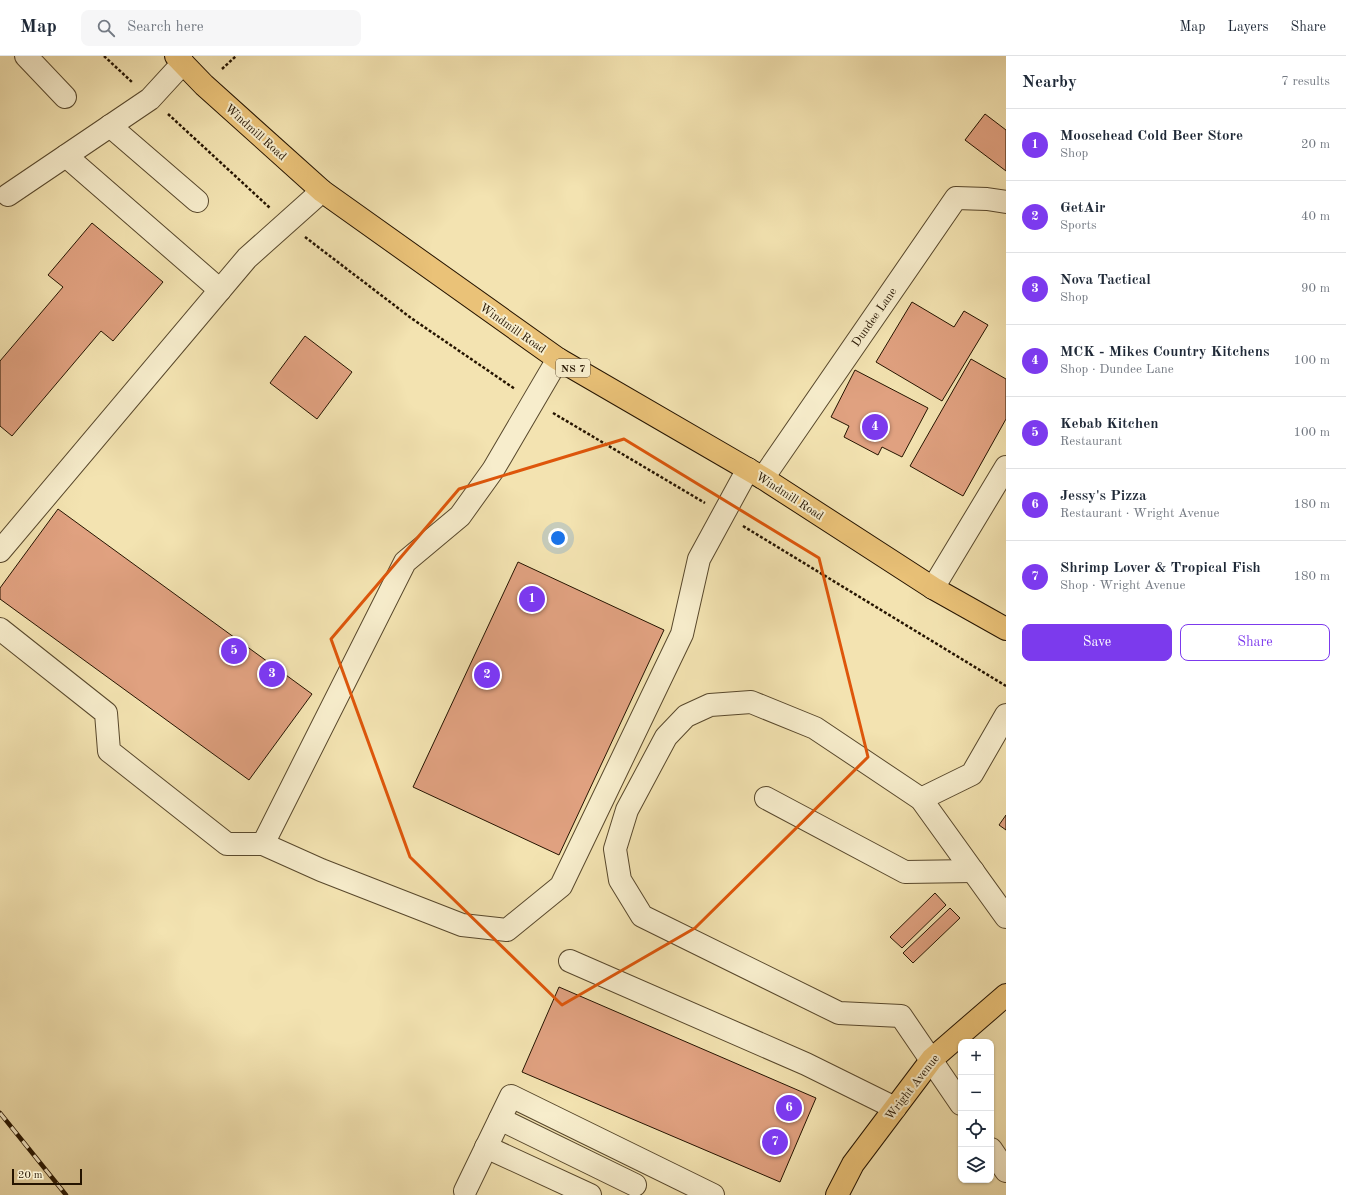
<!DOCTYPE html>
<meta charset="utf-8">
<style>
body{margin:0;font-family:"Old Standard TT",serif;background:#f6f6f7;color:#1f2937}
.controls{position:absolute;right:12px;bottom:12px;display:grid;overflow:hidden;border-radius:8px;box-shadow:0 1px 3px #0004}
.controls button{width:36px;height:36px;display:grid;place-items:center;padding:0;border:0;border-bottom:1px solid #e0e1e3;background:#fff;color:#1f2937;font:20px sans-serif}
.scale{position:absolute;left:12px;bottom:10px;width:70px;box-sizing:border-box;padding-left:4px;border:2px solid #251400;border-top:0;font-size:11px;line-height:14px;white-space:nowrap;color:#251400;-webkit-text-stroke:3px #f7edcc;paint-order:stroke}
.you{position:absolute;left:558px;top:482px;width:14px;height:14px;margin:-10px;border:3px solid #fff;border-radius:50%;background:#1a73e8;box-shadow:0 0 0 6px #1a73e833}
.badge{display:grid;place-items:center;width:26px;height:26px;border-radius:50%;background:#7c3aed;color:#fff;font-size:13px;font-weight:700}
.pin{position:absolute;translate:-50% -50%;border:2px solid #fff;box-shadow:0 1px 4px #0006}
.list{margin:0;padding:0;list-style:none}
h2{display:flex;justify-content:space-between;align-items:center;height:52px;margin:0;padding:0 16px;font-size:17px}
h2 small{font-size:13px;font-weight:400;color:#747a83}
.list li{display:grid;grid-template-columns:26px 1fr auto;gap:12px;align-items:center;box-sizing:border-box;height:72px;padding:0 16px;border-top:1px solid #e0e1e3}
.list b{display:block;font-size:15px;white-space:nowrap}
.list p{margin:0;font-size:13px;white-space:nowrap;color:#747a83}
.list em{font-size:13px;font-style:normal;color:#747a83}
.actions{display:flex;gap:8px;padding:12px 16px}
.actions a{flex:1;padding:9px 0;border:1px solid #7c3aed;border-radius:8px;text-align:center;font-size:14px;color:#7c3aed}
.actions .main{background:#7c3aed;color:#fff}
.icon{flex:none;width:22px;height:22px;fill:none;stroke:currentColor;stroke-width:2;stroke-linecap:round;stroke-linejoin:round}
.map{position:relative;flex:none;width:1006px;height:1139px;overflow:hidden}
header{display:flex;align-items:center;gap:24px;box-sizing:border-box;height:56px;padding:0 20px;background:#fff;border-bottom:1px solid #e0e1e3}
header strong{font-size:19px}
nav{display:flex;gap:22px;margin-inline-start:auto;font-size:14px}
.search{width:280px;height:36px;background:#f6f6f7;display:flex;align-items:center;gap:10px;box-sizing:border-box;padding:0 14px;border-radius:8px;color:#747a83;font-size:15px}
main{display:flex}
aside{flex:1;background:#fff}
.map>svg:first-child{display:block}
</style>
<header>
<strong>Map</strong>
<div class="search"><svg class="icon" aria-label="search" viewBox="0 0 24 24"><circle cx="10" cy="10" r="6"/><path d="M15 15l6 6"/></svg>Search here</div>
<nav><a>Map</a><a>Layers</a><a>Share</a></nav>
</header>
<main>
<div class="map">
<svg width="1006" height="1139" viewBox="0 0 1006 1139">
<rect width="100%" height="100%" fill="#f3e3b1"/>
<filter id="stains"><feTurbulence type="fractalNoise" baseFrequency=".005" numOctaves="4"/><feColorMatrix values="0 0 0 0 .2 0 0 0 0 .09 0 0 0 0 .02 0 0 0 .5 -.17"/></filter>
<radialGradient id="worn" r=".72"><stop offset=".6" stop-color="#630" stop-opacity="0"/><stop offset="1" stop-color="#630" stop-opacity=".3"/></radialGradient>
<g fill="#e0a180" stroke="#251400">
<path d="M985,58L1006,74V115L965,84Z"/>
<path d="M92,167L163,226L113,285L101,275L12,380L0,370V305L63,231L48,219Z"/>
<path d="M912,246L954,271L964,255L988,269L942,345L876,306Z"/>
<path d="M305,280L352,316L317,363L270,327Z"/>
<path d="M971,303L1006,323V363L963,440L910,410Z"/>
<path d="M855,314L928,352L902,401L882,391L878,399L844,381L849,370L831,361Z"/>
<path d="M58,453L312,638L249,724L0,543V532Z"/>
<path d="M518,506L664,574L559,799L413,731Z"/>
<path d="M1006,759V774L999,769Z"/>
<path d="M935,837L946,849L902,892L890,881Z"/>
<path d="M950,852L960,862L913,907L903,897Z"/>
<path d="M559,931L816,1042L780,1126L522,1016Z"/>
</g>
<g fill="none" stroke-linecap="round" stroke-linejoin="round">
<defs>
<g id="minor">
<path d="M26,0L65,41"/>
<path d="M110,70L197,145"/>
<path d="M66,100L220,234"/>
<path d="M8,139L150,43L183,7"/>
<path d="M763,422L956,142L987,143L1006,146"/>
<path d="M0,495L247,202L322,135"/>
<path d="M933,532L1006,411"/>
<path d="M0,573L106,657L109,695L227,788H263L405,506L460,460L493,414L558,303"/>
<path d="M766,742L905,816L973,815"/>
<path d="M921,743L972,718L1006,659"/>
<path d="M263,788L321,814L462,869L507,874L561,830L682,578L699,503L748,413"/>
<path d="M570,905L806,1008L895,1052"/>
<path d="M961,1048L901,960L839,957L642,860L620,824L615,793L627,754L666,681L686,660L710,649L751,646L815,672L921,743L1006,861"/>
<path d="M500,1063L635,1129"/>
<path d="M486,1091L590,1139"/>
<path d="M991,1093L1006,1115"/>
<path d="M465,1135L511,1040L713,1139"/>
</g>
<g id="major">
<path d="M176,0L204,29L322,135L558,303L763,422L933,532L1006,573"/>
<path d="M837,1139L853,1108L932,1003L1006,939"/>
</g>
</defs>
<use href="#minor" stroke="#58482c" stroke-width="24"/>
<use href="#major" stroke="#251400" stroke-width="24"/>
<g stroke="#251400" stroke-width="2.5" stroke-dasharray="3 2" stroke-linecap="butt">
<path d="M104,0L133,27"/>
<path d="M222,13L236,0"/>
<path d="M168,58L270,152"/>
<path d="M305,181L411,262L515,333"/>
<path d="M553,357L705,447"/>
<path d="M743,470L1006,630"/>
</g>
<use href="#minor" stroke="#f7edcc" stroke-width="22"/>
<use href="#major" stroke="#eac278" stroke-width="22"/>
<defs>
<path id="rail" d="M0,1057L66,1139"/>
</defs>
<use href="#rail" stroke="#251400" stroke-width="4.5"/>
<use href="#rail" stroke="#f7edcc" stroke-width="3" stroke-dasharray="9" stroke-linecap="butt"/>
</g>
<path fill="none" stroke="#de560b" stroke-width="3" stroke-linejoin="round" d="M624,383L819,502L868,701L695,872L562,949L410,801L331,583L459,433Z"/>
<g text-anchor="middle" stroke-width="4" stroke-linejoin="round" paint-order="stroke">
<rect fill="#f7edcc" stroke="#64553d" stroke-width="1" x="556" y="303" width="34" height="18" rx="3"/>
<g font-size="11" font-weight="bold" fill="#251400">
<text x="573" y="316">NS 7</text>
</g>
<g font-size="12" fill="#251400" stroke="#f7edcc">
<text transform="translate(256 76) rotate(42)" y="4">Windmill Road</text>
<text transform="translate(874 261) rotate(-55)" y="4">Dundee Lane</text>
<text transform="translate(513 272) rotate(35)" y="4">Windmill Road</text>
<text transform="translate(790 440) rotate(33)" y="4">Windmill Road</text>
<text transform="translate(912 1031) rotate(-52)" y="4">Wright Avenue</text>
</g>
</g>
<rect width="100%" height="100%" filter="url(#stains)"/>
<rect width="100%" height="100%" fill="url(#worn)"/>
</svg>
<div class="controls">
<button>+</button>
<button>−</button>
<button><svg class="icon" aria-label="locate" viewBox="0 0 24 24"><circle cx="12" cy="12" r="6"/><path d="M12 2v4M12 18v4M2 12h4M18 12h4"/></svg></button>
<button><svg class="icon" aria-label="layers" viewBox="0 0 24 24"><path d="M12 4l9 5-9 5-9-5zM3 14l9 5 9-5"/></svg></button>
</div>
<div class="scale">20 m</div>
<div class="you"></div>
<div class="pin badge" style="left:532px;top:543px">1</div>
<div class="pin badge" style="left:487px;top:619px">2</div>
<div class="pin badge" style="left:272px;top:618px">3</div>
<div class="pin badge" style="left:875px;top:371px">4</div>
<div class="pin badge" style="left:234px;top:595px">5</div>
<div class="pin badge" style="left:789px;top:1052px">6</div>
<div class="pin badge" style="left:775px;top:1086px">7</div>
</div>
<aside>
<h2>Nearby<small>7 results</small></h2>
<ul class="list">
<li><span class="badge">1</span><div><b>Moosehead Cold Beer Store</b><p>Shop</p></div><em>20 m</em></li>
<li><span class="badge">2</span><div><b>GetAir</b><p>Sports</p></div><em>40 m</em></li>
<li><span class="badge">3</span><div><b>Nova Tactical</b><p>Shop</p></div><em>90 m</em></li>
<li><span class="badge">4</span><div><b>MCK - Mikes Country Kitchens</b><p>Shop · Dundee Lane</p></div><em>100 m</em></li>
<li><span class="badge">5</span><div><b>Kebab Kitchen</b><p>Restaurant</p></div><em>100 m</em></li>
<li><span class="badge">6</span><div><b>Jessy's Pizza</b><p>Restaurant · Wright Avenue</p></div><em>180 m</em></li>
<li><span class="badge">7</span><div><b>Shrimp Lover &amp; Tropical Fish</b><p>Shop · Wright Avenue</p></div><em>180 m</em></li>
</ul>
<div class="actions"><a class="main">Save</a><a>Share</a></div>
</aside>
</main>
